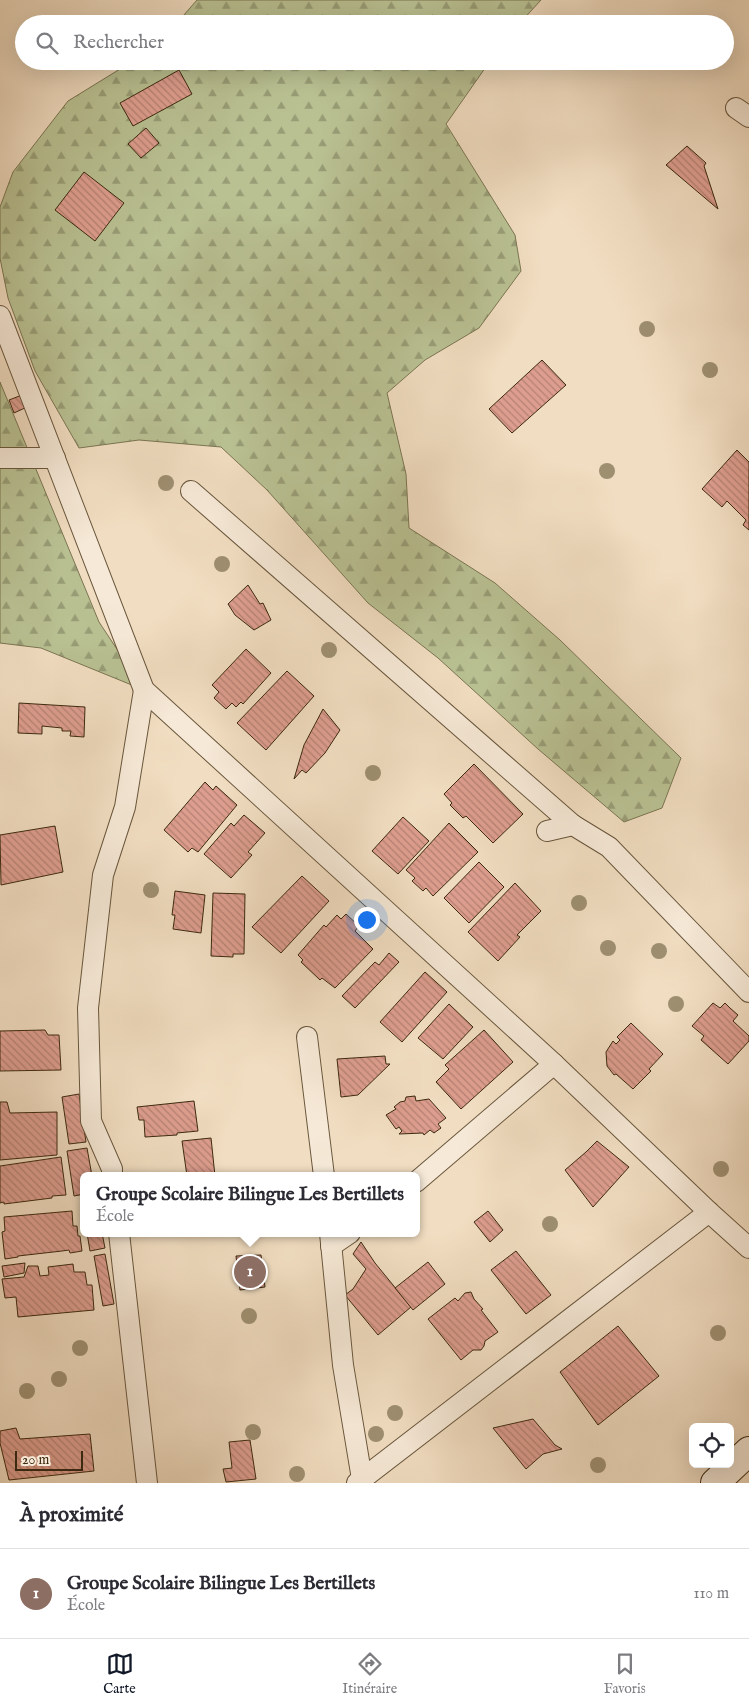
<!DOCTYPE html>
<html lang="fr">
<meta charset="utf-8">
<style>
body{margin:0;font-family:"IM FELL English",serif;background:#f7f7f7;color:#2b2b33}
.controls{position:absolute;right:15px;bottom:15px;display:grid;overflow:hidden;border-radius:8px;box-shadow:0 5px 20px #0002}
.controls button{width:45px;height:45px;display:grid;place-items:center;padding:0;border:0;border-bottom:1px solid #e1e1e2;background:#fff;color:#2b2b33;font:25px sans-serif}
.scale{position:absolute;left:15px;bottom:12px;width:68px;box-sizing:border-box;padding-left:5px;border:2px solid #3c290f;border-top:0;font-size:14px;line-height:18px;white-space:nowrap;color:#3c290f;-webkit-text-stroke:4px #f6e9d7;paint-order:stroke}
.you{position:absolute;left:366px;top:919px;width:18px;height:18px;margin:-12px;border:4px solid #fff;border-radius:50%;background:#1a73e8;box-shadow:0 0 0 8px #1a73e833}
.badge{display:grid;place-items:center;width:32px;height:32px;border-radius:50%;background:#111827;color:#fff;font-size:16px;font-weight:700}
.pin{position:absolute;translate:-50% -50%;border:2px solid #fff;box-shadow:0 1px 5px #0006}
.popup{position:absolute;left:80px;top:1172px;width:340px;height:65px;box-sizing:border-box;display:grid;place-content:center;border-radius:8px;background:#fff;filter:drop-shadow(0 1px 4px #0005);font-size:16px;white-space:nowrap;color:#7c7c81}
.popup b{font-size:19px;color:#2b2b33}
.popup::after{content:'';position:absolute;left:50%;top:100%;margin-left:-10px;border:10px solid transparent;border-top-color:#fff}
.list{margin:0;padding:0;list-style:none}
h2{display:flex;justify-content:space-between;align-items:center;height:65px;margin:0;padding:0 20px;font-size:21px}
h2 small{font-size:16px;font-weight:400;color:#7c7c81}
.list li{display:grid;grid-template-columns:32px 1fr auto;gap:15px;align-items:center;box-sizing:border-box;height:90px;padding:0 20px;border-top:1px solid #e1e1e2}
.list b{display:block;font-size:19px;white-space:nowrap}
.list p{margin:0;font-size:16px;white-space:nowrap;color:#7c7c81}
.list em{font-size:16px;font-style:normal;color:#7c7c81}
.icon{flex:none;width:28px;height:28px;fill:none;stroke:currentColor;stroke-width:2;stroke-linecap:round;stroke-linejoin:round}
.map{position:relative;flex:none;width:749px;height:1483px;overflow:hidden}
.search{position:absolute;background:#fff;box-shadow:0 5px 20px #0002;left:15px;right:15px;top:15px;height:55px;display:flex;align-items:center;gap:12px;box-sizing:border-box;padding:0 18px;border-radius:28px;color:#7c7c81;font-size:19px}
.sheet{height:155px;background:#fff}
nav{display:flex;justify-content:space-around;align-items:center;box-sizing:border-box;height:70px;border-top:1px solid #e1e1e2;background:#fff;font-size:14px;color:#7c7c81}
nav a{display:grid;justify-items:center;gap:2px}
nav .on{color:#111827}
.map>svg:first-child{display:block}
</style>
<div class="map">
<svg width="749" height="1483" viewBox="0 0 749 1483">
<defs>
<pattern id="forest-firs" width="22" height="20" patternUnits="userSpaceOnUse" patternTransform="scale(1.25)"><rect width="22" height="20" fill="#b9c193"/><path d="M5 1l3.5 6h-7zM16 11l3.5 6h-7z" fill="#989d76"/></pattern>
<pattern id="building-back-hatch" width="6" height="6" patternUnits="userSpaceOnUse" patternTransform="scale(1.25)"><rect width="6" height="6" fill="#de9e8f"/><path d="M-1 5l2 2M0 0l6 6M5-1l2 2" fill="none" stroke="#b58173"/></pattern>
</defs>
<rect width="100%" height="100%" fill="#f1ddc1"/>
<filter id="stains"><feTurbulence type="fractalNoise" baseFrequency=".004" numOctaves="4"/><feColorMatrix values="0 0 0 0 .2 0 0 0 0 .09 0 0 0 0 .02 0 0 0 .5 -.17"/></filter>
<radialGradient id="worn" r=".72"><stop offset=".6" stop-color="#630" stop-opacity="0"/><stop offset="1" stop-color="#630" stop-opacity=".3"/></radialGradient>
<g fill="url(#forest-firs)" stroke="#7a7551">
<path d="M197,0H541L519,24H176Z"/>
<path d="M133,61H490L446,124L515,235L521,271L479,328L425,360L387,393L406,474L409,528L495,583L560,640L681,758L662,808L624,822L538,749L438,658L368,603L267,490L221,447L139,440L79,448L35,371L8,298L0,258V207L13,172L68,101Z"/>
<path d="M0,382L99,622L144,690L41,648L0,643Z"/>
</g>
<g fill="url(#building-back-hatch)" stroke="#3c290f">
<path d="M179,70L192,94L133,126L120,103Z"/>
<path d="M146,128L159,143L141,158L128,144Z"/>
<path d="M687,146L706,163L704,166L718,209L666,165Z"/>
<path d="M84,172L124,203L95,241L55,210Z"/>
<path d="M542,360L566,385L512,433L489,409Z"/>
<path d="M22,395L27,407L14,413L9,400Z"/>
<path d="M737,450L749,462V530L743,525L746,520L727,501L722,507L702,489Z"/>
<path d="M248,585L260,604L263,603L271,620L254,630L235,615L228,604Z"/>
<path d="M246,649L271,673L243,704L241,702L236,707L232,703L226,709L214,698L219,692L212,685Z"/>
<path d="M287,671L314,696L266,750L237,723Z"/>
<path d="M19,703L85,707L84,737L70,736L71,731H62V728L42,726V734L18,733Z"/>
<path d="M323,709L340,730L325,753L306,773L302,770L294,779L304,745Z"/>
<path d="M474,764L523,814L493,843L466,816L463,818L450,805L452,803L444,794Z"/>
<path d="M205,782L213,790L216,786L237,805L198,852L192,848L188,852L164,830Z"/>
<path d="M244,815L265,833L248,852L252,855L231,878L204,854L231,823L234,826Z"/>
<path d="M403,817L429,841L398,874L372,851Z"/>
<path d="M449,823L478,852L433,896L426,888L423,891L412,881L415,878L406,870Z"/>
<path d="M55,826L63,872L1,885L0,835Z"/>
<path d="M479,862L504,887L469,923L444,898Z"/>
<path d="M302,876L329,901L281,953L252,927Z"/>
<path d="M515,883L541,911L517,935L520,937L498,961L468,932Z"/>
<path d="M175,891L205,895L201,933L173,929L175,915H172Z"/>
<path d="M213,893L245,894L244,954H233V957L211,956Z"/>
<path d="M346,914L359,926L355,931L373,949L335,988L322,978L320,980L301,962L303,960L298,955L324,925L326,927L337,915L341,919Z"/>
<path d="M389,953L399,962L355,1008L342,996L375,962L379,965Z"/>
<path d="M425,972L447,992L402,1042L380,1022Z"/>
<path d="M713,1003L720,1008L725,1003L730,1008L738,1015L733,1021L749,1036V1041L728,1064L701,1040L704,1036L692,1026Z"/>
<path d="M449,1004L473,1027L443,1059L418,1038Z"/>
<path d="M631,1023L663,1054L649,1069L651,1071L633,1089L616,1074L614,1075L607,1066L606,1052L613,1041L616,1044L620,1040L617,1037Z"/>
<path d="M45,1030L48,1035H59L61,1070L0,1071V1031Z"/>
<path d="M484,1030L513,1062L461,1109L436,1082L449,1069L445,1065Z"/>
<path d="M385,1056L386,1064H390L358,1095L341,1097L337,1059Z"/>
<path d="M79,1094L86,1142L69,1144L62,1097Z"/>
<path d="M415,1096L416,1101L429,1099L446,1118L438,1124L441,1128L434,1133L430,1130L424,1135L423,1133L399,1134L402,1131L399,1127L396,1129L386,1115L396,1109L394,1107L400,1102L405,1101L406,1097Z"/>
<path d="M194,1101L198,1131L177,1133V1135L145,1137L144,1120H139L137,1107Z"/>
<path d="M0,1102H7L10,1113L57,1112V1155L0,1160Z"/>
<path d="M211,1138L215,1176H187L182,1141Z"/>
<path d="M597,1141L629,1167L593,1207L565,1170L586,1152Z"/>
<path d="M87,1148L92,1176H84V1194L74,1196L67,1151Z"/>
<path d="M61,1157L66,1195L52,1196V1198L4,1204V1202L0,1203V1166Z"/>
<path d="M72,1211L73,1226H77L78,1236H80L82,1251L70,1253L69,1250L62,1251L18,1256V1257L5,1259L2,1232L5,1231L4,1217Z"/>
<path d="M488,1211L503,1230L490,1242L474,1222Z"/>
<path d="M87,1233H102L105,1248L90,1251Z"/>
<path d="M361,1242L375,1263L411,1307L378,1335L345,1295L353,1289L366,1269L353,1254Z"/>
<path d="M516,1251L551,1295L526,1314L491,1270Z"/>
<path d="M105,1254L114,1304L103,1306L94,1256Z"/>
<path d="M261,1255L265,1287L240,1290L236,1256Z"/>
<path d="M428,1262L445,1284L413,1310L395,1288Z"/>
<path d="M25,1263L24,1273L4,1277L2,1266Z"/>
<path d="M73,1264L74,1272H85L87,1285H92L94,1310L18,1317L16,1297L5,1298L2,1279L24,1277L28,1266H38L40,1276L49,1275L48,1267Z"/>
<path d="M471,1292L474,1299L483,1309L481,1310L498,1332L485,1341L484,1346L481,1350H473L461,1360L428,1319L455,1298L458,1301L465,1293Z"/>
<path d="M618,1326L659,1376L598,1425L560,1372Z"/>
<path d="M533,1419L555,1445L562,1449L543,1454L526,1469L493,1428Z"/>
<path d="M16,1428L20,1439L90,1434L94,1471L9,1480L0,1443V1431Z"/>
<path d="M250,1440L256,1479L226,1482L223,1469L232,1468L229,1442Z"/>
</g>
<g fill="none" stroke-linecap="round" stroke-linejoin="round">
<defs>
<g id="minor">
<path d="M736,108L749,117"/>
<path d="M0,316L144,690L554,1064L709,1212L749,1248"/>
<path d="M0,458H55"/>
<path d="M191,491L573,825"/>
<path d="M547,831L573,825L609,847L749,992"/>
<path d="M307,1037L324,1176"/>
<path d="M112,1176V1169L91,1121L88,1008L103,875L125,807L144,690"/>
<path d="M416,1182L554,1064"/>
<path d="M119,1233L147,1483"/>
<path d="M330,1233L343,1365L362,1479"/>
<path d="M331,1246L350,1233"/>
<path d="M357,1483L709,1212"/>
</g>
<path id="secondary" d="M715,1483L749,1451"/>
</defs>
<use href="#minor" stroke="#69563c" stroke-width="22"/>
<use href="#secondary" stroke="#3c290f" stroke-width="30"/>
<use href="#minor" stroke="#f6e9d7" stroke-width="20"/>
<use href="#secondary" stroke="#f6e9d7" stroke-width="28"/>
</g>
<g fill="#9e8f71">
<circle cx="647" cy="329" r="8"/>
<circle cx="710" cy="370" r="8"/>
<circle cx="607" cy="471" r="8"/>
<circle cx="166" cy="483" r="8"/>
<circle cx="222" cy="564" r="8"/>
<circle cx="329" cy="650" r="8"/>
<circle cx="373" cy="773" r="8"/>
<circle cx="151" cy="890" r="8"/>
<circle cx="579" cy="903" r="8"/>
<circle cx="608" cy="948" r="8"/>
<circle cx="659" cy="951" r="8"/>
<circle cx="676" cy="1004" r="8"/>
<circle cx="721" cy="1169" r="8"/>
<circle cx="550" cy="1224" r="8"/>
<circle cx="249" cy="1316" r="8"/>
<circle cx="718" cy="1333" r="8"/>
<circle cx="80" cy="1348" r="8"/>
<circle cx="59" cy="1379" r="8"/>
<circle cx="27" cy="1391" r="8"/>
<circle cx="395" cy="1413" r="8"/>
<circle cx="253" cy="1432" r="8"/>
<circle cx="376" cy="1434" r="8"/>
<circle cx="598" cy="1465" r="8"/>
<circle cx="297" cy="1474" r="8"/>
</g>
<rect width="100%" height="100%" filter="url(#stains)"/>
<rect width="100%" height="100%" fill="url(#worn)"/>
</svg>
<div class="controls">
<button><svg class="icon" aria-label="locate" viewBox="0 0 24 24"><circle cx="12" cy="12" r="6"/><path d="M12 2v4M12 18v4M2 12h4M18 12h4"/></svg></button>
</div>
<div class="scale">20 m</div>
<div class="you"></div>
<div class="pin badge" style="left:250px;top:1272px;background:#8d6e63">1</div>
<div class="popup"><b>Groupe Scolaire Bilingue Les Bertillets</b>École</div>
<div class="search"><svg class="icon" aria-label="search" viewBox="0 0 24 24"><circle cx="10" cy="10" r="6"/><path d="M15 15l6 6"/></svg>Rechercher</div>
</div>
<section class="sheet">
<h2>À proximité<small></small></h2>
<ul class="list">
<li><span class="badge" style="background:#8d6e63">1</span><div><b>Groupe Scolaire Bilingue Les Bertillets</b><p>École</p></div><em>110 m</em></li>
</ul>
</section>
<nav>
<a class="on"><svg class="icon" aria-label="map" viewBox="0 0 24 24"><path d="M3 6l6-2 6 2 6-2v14l-6 2-6-2-6 2zM9 4v14M15 6v14"/></svg>Carte</a>
<a><svg class="icon" aria-label="directions" viewBox="0 0 24 24"><path d="M12 3l9 9-9 9-9-9zM9 14v-3h6M13 9l2 2-2 2"/></svg>Itinéraire</a>
<a><svg class="icon" aria-label="saved" viewBox="0 0 24 24"><path d="M7 4h10v16l-5-4-5 4z"/></svg>Favoris</a>
</nav>
